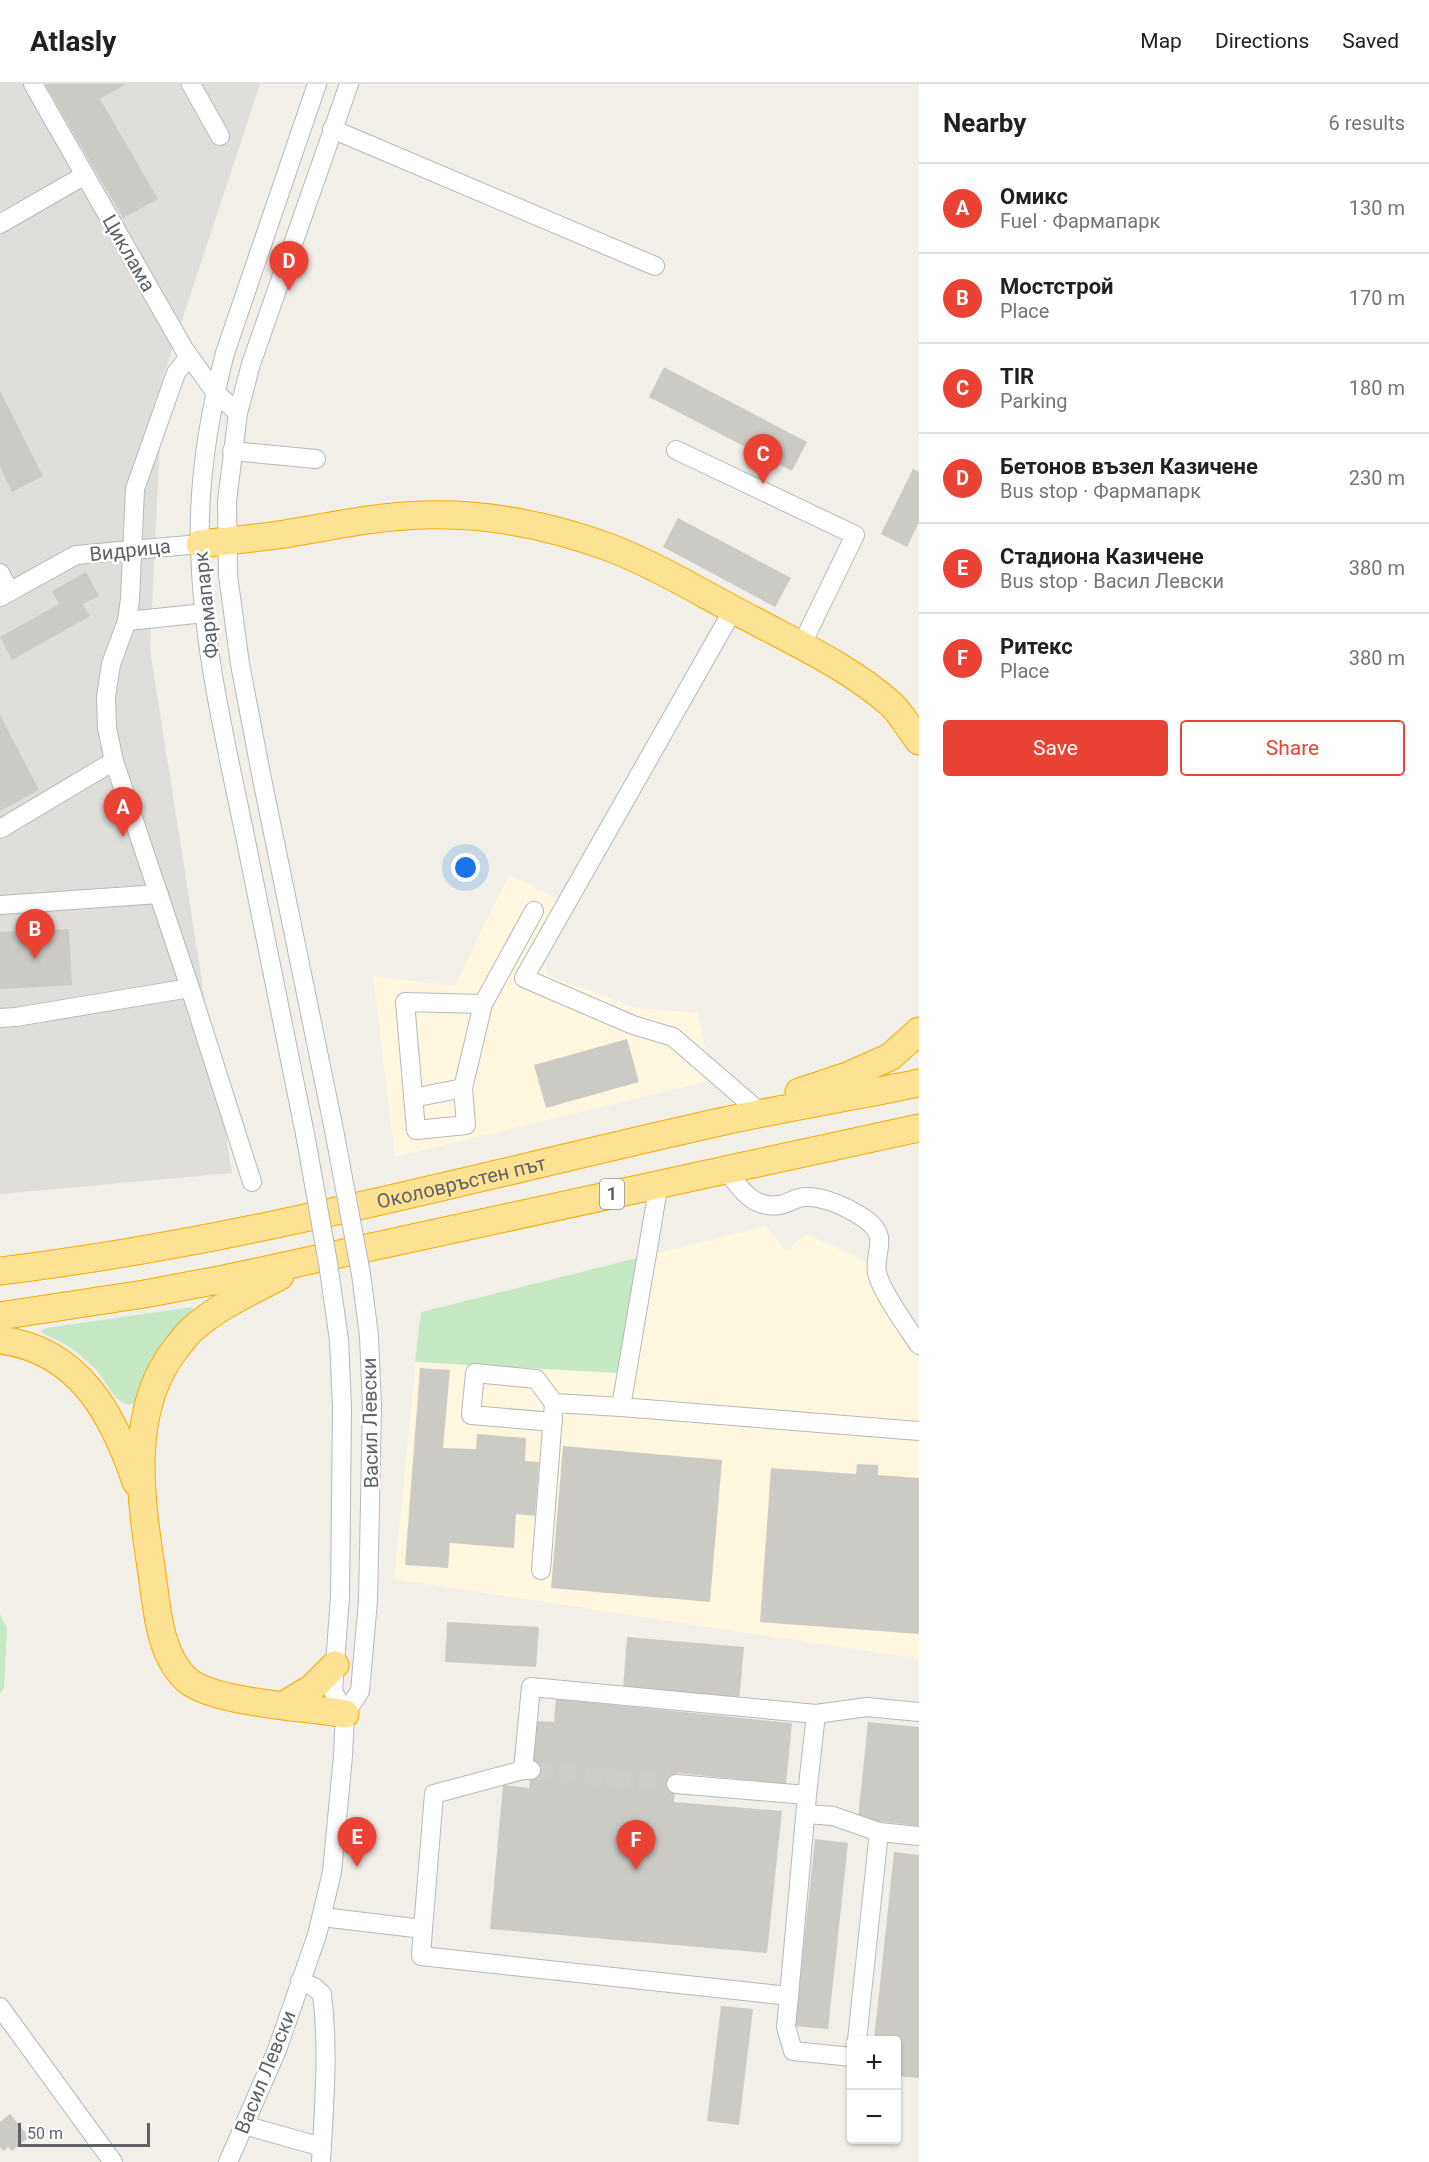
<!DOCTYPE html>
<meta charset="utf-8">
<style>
body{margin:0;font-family:Roboto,sans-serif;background:#f2f2f2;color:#202124}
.controls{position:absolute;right:18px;bottom:18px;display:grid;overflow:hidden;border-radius:6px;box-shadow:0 2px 4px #0004}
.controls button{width:54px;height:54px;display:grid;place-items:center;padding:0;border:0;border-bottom:2px solid #e0e0e0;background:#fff;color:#202124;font:30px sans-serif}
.scale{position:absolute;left:18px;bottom:15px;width:132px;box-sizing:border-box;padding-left:6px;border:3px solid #5f6368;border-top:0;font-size:16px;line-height:21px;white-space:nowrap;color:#5f6368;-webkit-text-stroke:4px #fff;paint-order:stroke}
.you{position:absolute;left:466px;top:784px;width:21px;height:21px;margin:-15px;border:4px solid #fff;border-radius:50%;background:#1a73e8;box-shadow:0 0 0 9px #1a73e833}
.badge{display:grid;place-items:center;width:39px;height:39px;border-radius:50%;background:#ea4335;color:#fff;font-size:20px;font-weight:700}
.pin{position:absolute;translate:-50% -50px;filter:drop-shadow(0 2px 3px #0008)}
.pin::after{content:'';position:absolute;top:32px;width:21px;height:18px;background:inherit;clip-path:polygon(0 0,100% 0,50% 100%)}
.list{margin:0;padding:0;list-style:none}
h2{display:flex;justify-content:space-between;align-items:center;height:78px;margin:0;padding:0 24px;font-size:26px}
h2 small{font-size:20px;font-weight:400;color:#757577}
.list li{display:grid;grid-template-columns:39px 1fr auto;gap:18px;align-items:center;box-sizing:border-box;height:90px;padding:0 24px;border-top:2px solid #e0e0e0}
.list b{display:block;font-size:22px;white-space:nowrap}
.list p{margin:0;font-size:20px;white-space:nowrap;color:#757577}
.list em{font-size:20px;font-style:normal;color:#757577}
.actions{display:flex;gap:12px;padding:18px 24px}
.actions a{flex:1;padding:14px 0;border:2px solid #ea4335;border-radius:6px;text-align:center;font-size:21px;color:#ea4335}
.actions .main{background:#ea4335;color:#fff}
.map{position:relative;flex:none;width:919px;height:2078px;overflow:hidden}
header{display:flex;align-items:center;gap:36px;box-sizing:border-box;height:84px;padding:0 30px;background:#fff;border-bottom:2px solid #e0e0e0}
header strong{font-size:28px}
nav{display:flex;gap:33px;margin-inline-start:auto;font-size:21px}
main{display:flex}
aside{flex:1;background:#fff}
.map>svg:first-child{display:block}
</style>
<header>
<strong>Atlasly</strong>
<nav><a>Map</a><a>Directions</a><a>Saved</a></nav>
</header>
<main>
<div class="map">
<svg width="919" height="2078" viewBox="0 0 919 2078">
<rect width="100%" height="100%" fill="#f1efe8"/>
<g fill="#fef7e0">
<path d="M509,791L571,821L543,880L549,892L637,924L698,929L712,996L395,1073L373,892L455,902Z"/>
<path d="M766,1142L786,1167L807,1150L866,1178L919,1270V1575L394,1495L421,1228Z"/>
</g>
<path fill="#e0deda" d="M0,0H260L163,294L150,565L232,1089L0,1110Z"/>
<g fill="#c5e8c5">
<path d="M637,1174L633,1210L618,1289L415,1278L421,1228Z"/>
<path d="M192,1223L194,1227L172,1247L152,1280L138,1317L129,1321C113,1317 108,1300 98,1288C88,1277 74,1265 61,1258C54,1254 47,1253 41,1247L46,1244Z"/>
<path d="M0,1530L7,1545L4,1604L0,1610Z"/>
</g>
<g fill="#cccac5">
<path d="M45,0H126L100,15L158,115L123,134Z"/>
<path d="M664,283L807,358L792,387L649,313Z"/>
<path d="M0,307L43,392L12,408L0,383Z"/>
<path d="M913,385L919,388V438L907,463L881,450Z"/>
<path d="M678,434L791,494L775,523L663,463Z"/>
<path d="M86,488L99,512L83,520L90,532L12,576L0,553L59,520L52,507Z"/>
<path d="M0,631L39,706L0,727Z"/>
<path d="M69,845L72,901L0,905V848Z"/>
<path d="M627,955L639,998L546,1024L534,981Z"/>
<path d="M420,1284L450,1286L443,1364L476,1365L477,1350L526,1354L525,1377L539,1378L535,1432L516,1430L514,1464L450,1459L448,1484L405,1481Z"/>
<path d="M563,1362L722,1376L710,1518L551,1504Z"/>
<path d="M857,1380L878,1381V1391L919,1394V1550L760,1538L771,1384L856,1390Z"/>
<path d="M447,1538L539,1543L536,1583L445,1578Z"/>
<path d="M627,1553L744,1563L739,1616L623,1605Z"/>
<path d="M556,1615L792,1639L786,1700L677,1689L674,1718L782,1727L767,1869L490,1845L503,1701L529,1704L536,1637L554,1638Z"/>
<path d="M868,1638L919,1643V1742L858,1735Z"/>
<path d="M815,1755L848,1759L828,1945L795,1942Z"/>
<path d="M894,1768L919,1771V1994L896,1992V1956H874Z"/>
<path d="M721,1922L753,1925L739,2041L707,2037Z"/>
<path d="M10,2030L29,2053L12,2067L8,2063L3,2067L0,2063V2038Z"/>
</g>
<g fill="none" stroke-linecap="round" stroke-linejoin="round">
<path stroke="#ccccc8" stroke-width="18" stroke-dasharray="18 9" stroke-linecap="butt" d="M531,1686L676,1700"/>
<defs>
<g id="minor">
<path d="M33,0L184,265L215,308L238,329"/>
<path d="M191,0L220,52"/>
<path d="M332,45L655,182"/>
<path d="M0,140L85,91"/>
<path d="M676,366L855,451L801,562"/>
<path d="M232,367L316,375"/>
<path d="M0,489L10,508"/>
<path d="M0,513L76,471L200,460"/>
<path d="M733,526L524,894L633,941L673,953L754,1023"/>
<path d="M127,537L205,529"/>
<path d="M0,745L114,677"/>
<path d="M0,821L159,810"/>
<path d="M190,904L252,1098"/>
<path d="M0,934L16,933L190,904L114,677L107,644L106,613L111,580L127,537L130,515L135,405L176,289L189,272"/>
<path d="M463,1004L483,920L534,827"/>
<path d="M413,1014L463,1004L466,1041L416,1046L405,918L483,920"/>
<path d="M334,1046L262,695L240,580L228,491L227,417L238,329L251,280L349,0"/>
<path d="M305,1050C285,953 266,855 246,757C226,660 202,561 200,462C198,397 209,331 225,269L317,0"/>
<path d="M726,1085C739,1104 753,1125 779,1121C788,1120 796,1113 805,1113C824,1112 849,1124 865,1135C891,1153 873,1168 877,1189C882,1209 907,1243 919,1261"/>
<path d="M659,1099L621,1323L919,1347"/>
<path d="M553,1338L471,1331L475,1289L536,1295L554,1319"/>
<path d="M541,1486L554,1319L621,1323"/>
<path d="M345,1630L360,1607L368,1517L372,1322L369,1252"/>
<path d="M816,1630L867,1623L919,1628"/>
<path d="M523,1686L531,1603L816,1630L807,1711"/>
<path d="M806,1730L833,1732L879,1748L919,1752"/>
<path d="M322,1833L423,1845L434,1710L523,1686H531"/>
<path d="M423,1845L421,1872L789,1912L807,1711L676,1700"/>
<path d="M300,1897L314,1903L322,1910C329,1966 324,2022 321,2078"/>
<path d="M789,1912L786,1943L793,1967L852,1973"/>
<path d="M0,1923L113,2078"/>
<path d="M857,1956L879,1748"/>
<path d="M244,2041L322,2063"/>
<path d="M228,2078L277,1966L317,1851L332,1788L343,1672L345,1630L333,1607L340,1513L342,1323L339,1256"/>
</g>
<g id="highway">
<path d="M200,460C228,457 257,454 285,450C332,442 378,432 425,431C489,429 551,442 611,464C660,483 706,512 753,536C800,561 852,585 892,621C902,631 910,646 919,657"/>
<path d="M799,1008L847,992L890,973L919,947"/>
<path id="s1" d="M0,1187C244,1158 481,1091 720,1038C786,1023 853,1013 919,999"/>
<path d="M280,1192C251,1208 220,1221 195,1243C188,1248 183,1256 177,1263C126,1326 141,1416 152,1490C157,1524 159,1571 187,1596C213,1619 307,1623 345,1630"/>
<path d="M0,1232L144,1210L224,1195L919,1044"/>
<path d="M0,1256C79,1266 113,1330 136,1398"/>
<path d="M284,1621L312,1604L335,1581"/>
</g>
</defs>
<use href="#minor" stroke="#b5b8bc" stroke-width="20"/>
<use href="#highway" stroke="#f9ab00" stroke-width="29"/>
<use href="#minor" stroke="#fff" stroke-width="18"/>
<use href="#highway" stroke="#fde293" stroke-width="27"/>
<defs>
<g id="minor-bridge">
<path d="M334,1046L361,1190L369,1252"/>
<path d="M305,1050L328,1179L339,1256"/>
</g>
</defs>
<use href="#minor-bridge" stroke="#b5b8bc" stroke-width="20" stroke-linecap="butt"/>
<use href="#minor-bridge" stroke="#fff" stroke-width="18"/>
</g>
<g text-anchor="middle" stroke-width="5" stroke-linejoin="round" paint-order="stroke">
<rect fill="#fff" stroke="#8f9295" stroke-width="1.5" x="600" y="1095" width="24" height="30" rx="4.5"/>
<g font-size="18" font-weight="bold" fill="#5f6368">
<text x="612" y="1116">1</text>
</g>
<g font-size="20" fill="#5f6368" stroke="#fff">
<text transform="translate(129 169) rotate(60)" y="7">Циклама</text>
<text transform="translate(130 466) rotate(-6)" y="7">Видрица</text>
<text transform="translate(206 521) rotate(-96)" y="7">Фармапарк</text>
<text dy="7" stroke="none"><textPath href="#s1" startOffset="470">Околовръстен път</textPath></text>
<text transform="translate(370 1339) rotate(-91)" y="7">Васил Левски</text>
<text transform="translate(265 1988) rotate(-68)" y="7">Васил Левски</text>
</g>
</g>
</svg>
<div class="controls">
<button>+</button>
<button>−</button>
</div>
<div class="scale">50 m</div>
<div class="you"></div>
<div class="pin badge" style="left:123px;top:753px">A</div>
<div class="pin badge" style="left:35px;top:875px">B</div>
<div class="pin badge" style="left:763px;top:400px">C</div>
<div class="pin badge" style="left:289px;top:207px">D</div>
<div class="pin badge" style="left:357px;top:1783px">E</div>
<div class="pin badge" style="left:636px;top:1786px">F</div>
</div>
<aside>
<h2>Nearby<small>6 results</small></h2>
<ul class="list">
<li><span class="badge">A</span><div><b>Омикс</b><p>Fuel · Фармапарк</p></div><em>130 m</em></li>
<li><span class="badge">B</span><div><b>Мостстрой</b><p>Place</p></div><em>170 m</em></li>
<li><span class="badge">C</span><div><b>TIR</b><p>Parking</p></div><em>180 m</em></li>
<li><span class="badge">D</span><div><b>Бетонов възел Казичене</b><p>Bus stop · Фармапарк</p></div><em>230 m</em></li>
<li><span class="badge">E</span><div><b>Стадиона Казичене</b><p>Bus stop · Васил Левски</p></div><em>380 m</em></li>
<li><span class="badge">F</span><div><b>Ритекс</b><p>Place</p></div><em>380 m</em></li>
</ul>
<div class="actions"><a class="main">Save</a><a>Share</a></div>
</aside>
</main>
